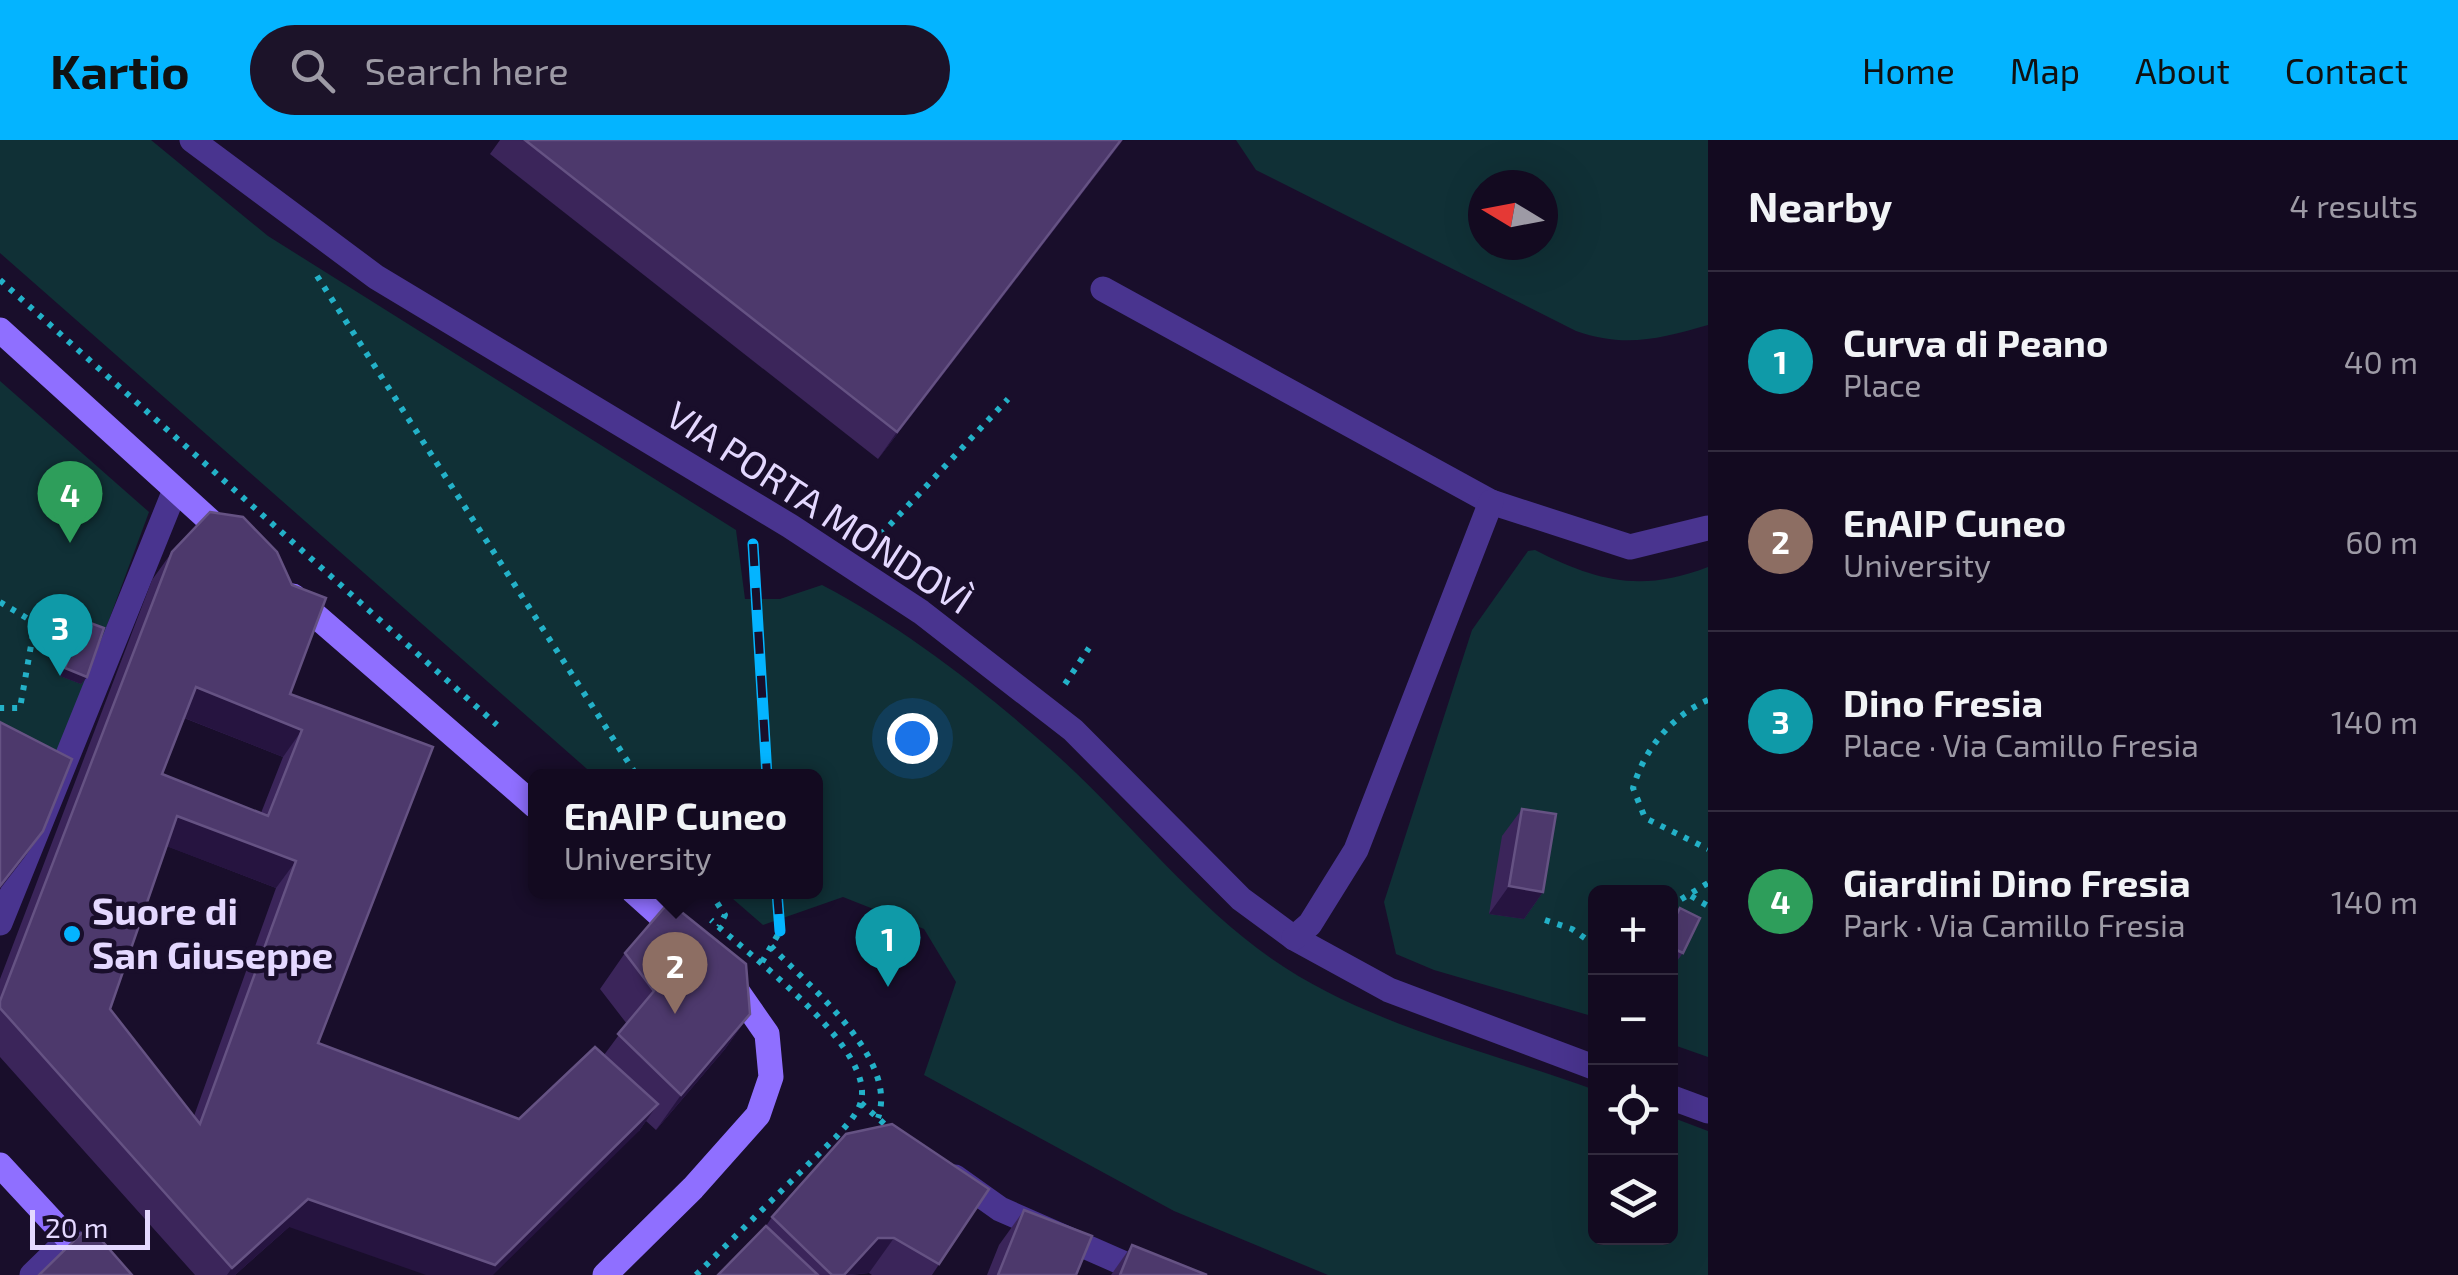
<!DOCTYPE html>
<meta charset="utf-8">
<style>
body{margin:0;font-family:"Exo 2",sans-serif;background:#1c1329;color:#f1f3f6}
.controls{position:absolute;right:30px;bottom:30px;display:grid;overflow:hidden;border-radius:15px;box-shadow:0 10px 40px #0002}
.controls button{width:90px;height:90px;display:grid;place-items:center;padding:0;border:0;border-bottom:2px solid #322b3e;background:#130a20;color:#f1f3f6;font:50px sans-serif}
.compass{position:absolute;left:1468px;top:30px;width:90px;height:90px;border-radius:50%;background:#130a20;box-shadow:0 10px 40px #0002;rotate:280deg}
.scale{position:absolute;left:30px;bottom:25px;width:120px;box-sizing:border-box;padding-left:10px;border:5px solid #e4d8ff;border-top:0;font-size:28px;line-height:35px;white-space:nowrap;color:#e4d8ff;-webkit-text-stroke:8px #190e2b;paint-order:stroke}
.you{position:absolute;left:912px;top:598px;width:35px;height:35px;margin:-25px;border:8px solid #fff;border-radius:50%;background:#1a73e8;box-shadow:0 0 0 15px #1a73e833}
.badge{display:grid;place-items:center;width:65px;height:65px;border-radius:50%;background:#04b4ff;color:#fff;font-size:32px;font-weight:700}
.pin{position:absolute;translate:-50% -82px;filter:drop-shadow(0 2px 5px #0008)}
.pin::after{content:'';position:absolute;top:52px;width:35px;height:30px;background:inherit;clip-path:polygon(0 0,100% 0,50% 100%)}
.popup{position:absolute;left:528px;top:629px;width:295px;height:130px;box-sizing:border-box;display:grid;place-content:center;border-radius:15px;background:#130a20;filter:drop-shadow(0 2px 8px #0005);font-size:32px;white-space:nowrap;color:#9d9aa5}
.popup b{font-size:38px;color:#f1f3f6}
.popup::after{content:'';position:absolute;left:50%;top:100%;margin-left:-20px;border:20px solid transparent;border-top-color:#130a20}
.list{margin:0;padding:0;list-style:none}
h2{display:flex;justify-content:space-between;align-items:center;height:130px;margin:0;padding:0 40px;font-size:42px}
h2 small{font-size:32px;font-weight:400;color:#9d9aa5}
.list li{display:grid;grid-template-columns:65px 1fr auto;gap:30px;align-items:center;box-sizing:border-box;height:180px;padding:0 40px;border-top:2px solid #322b3e}
.list b{display:block;font-size:38px;white-space:nowrap}
.list p{margin:0;font-size:32px;white-space:nowrap;color:#9d9aa5}
.list em{font-size:32px;font-style:normal;color:#9d9aa5}
.icon{flex:none;width:55px;height:55px;fill:none;stroke:currentColor;stroke-width:2;stroke-linecap:round;stroke-linejoin:round}
.map{position:relative;flex:none;width:1708px;height:1135px;overflow:hidden}
header{display:flex;align-items:center;gap:60px;box-sizing:border-box;height:140px;padding:0 50px;background:#04b4ff;color:#111}
header strong{font-size:48px}
nav{display:flex;gap:55px;margin-inline-start:auto;font-size:35px}
.search{width:700px;height:90px;background:#1c1329;display:flex;align-items:center;gap:25px;box-sizing:border-box;padding:0 35px;border-radius:55px;color:#9d9aa5;font-size:38px}
main{display:flex}
aside{flex:1;background:#130a20}
.map>svg:first-child{display:block}
</style>
<header>
<strong>Kartio</strong>
<div class="search"><svg class="icon" aria-label="search" viewBox="0 0 24 24"><circle cx="10" cy="10" r="6"/><path d="M15 15l6 6"/></svg>Search here</div>
<nav><a>Home</a><a>Map</a><a>About</a><a>Contact</a></nav>
</header>
<main>
<div class="map">
<svg width="1708" height="1135" viewBox="0 0 1708 1135">
<rect width="100%" height="100%" fill="#190e2b"/>
<g fill="#103036" fill-rule="evenodd">
<path d="M0,0H151L268,96L736,390L745,459H780L822,445C903,487 982,549 1050,609C1126,676 1189,761 1272,819C1367,885 1488,911 1595,950L1596,1098H1670L1671,977L1708,991V1135H1328L1174,1071L924,935L956,842L924,789L843,757L763,785L725,752H815V636H595L0,113Z"/>
<path d="M1236,0H1708V185C1660,199 1624,208 1576,191L1256,30ZM1483,45H1543V105H1483Z"/>
<path d="M0,241L149,372L56,623L0,586Z"/>
<path d="M1535,410C1596,441 1641,453 1708,427V917L1671,904L1670,752H1596L1595,877L1434,830L1396,814L1384,762L1472,490L1528,411Z"/>
</g>
<g fill="none" stroke-linecap="round" stroke-linejoin="round">
<g stroke="#23b1c8" stroke-width="6" stroke-dasharray="5 8" stroke-linecap="butt">
<path d="M317,136L637,636"/>
<path d="M0,140L497,585"/>
<path d="M872,404L1008,259"/>
<path d="M0,462L35,483L20,568H0"/>
<path d="M1065,544L1089,508"/>
<path d="M1708,560C1671,576 1644,610 1633,648L1645,678L1708,709"/>
<path d="M710,752L725,775L719,787"/>
<path d="M1691,756L1708,766"/>
<path d="M1670,766L1708,743"/>
<path d="M1545,780L1572,789L1596,806"/>
<path d="M771,806C809,847 899,918 878,978"/>
<path d="M762,822L780,791"/>
<path d="M861,963L890,989"/>
<path d="M696,1135L836,997C848,983 863,970 862,951C860,897 749,815 711,780"/>
</g>
<g stroke="#49348f" stroke-width="25">
<path d="M192,0L376,137L790,386L921,472L1073,590L1241,759L1294,798L1389,850L1596,928"/>
<path d="M1103,149L1491,362L1630,407L1708,388"/>
<path d="M0,783L175,350"/>
<path d="M1294,798L1310,784L1356,710L1491,362"/>
<path d="M1670,957L1708,971"/>
<path d="M955,1037L1000,1069L1150,1135"/>
<path d="M32,1135L70,1098"/>
</g>
<g stroke="#8f6fff" stroke-width="25">
<path d="M0,190L230,399"/>
<path d="M293,456L535,666"/>
<path d="M634,752L683,796"/>
<path d="M0,1025L102,1135"/>
<path d="M605,1135L693,1048L758,975L771,937L767,894L730,841"/>
</g>
<defs>
<g id="rail">
<path d="M753,404L767,636"/>
<path d="M777,752L780,791"/>
</g>
</defs>
<use href="#rail" stroke="#04b4ff" stroke-width="11"/>
<use href="#rail" stroke="#190e2b" stroke-width="8" stroke-dasharray="22" stroke-linecap="butt"/>
</g>
<g fill="#3b255a" fill-rule="evenodd">
<path d="M500,0H1123L878,319L490,14Z"/>
<path d="M172,412L290,554L433,607L318,903L519,979L604,915L627,884L600,849L625,813L750,874L725,909L656,990L646,981L639,991L289,1087L235,1135H195L0,917V839L152,440ZM184,578L283,617L261,673L162,634ZM167,706L276,748L194,976L110,869Z"/>
<path d="M82,480L87,537L81,544L60,536L77,488Z"/>
<path d="M1522,669L1543,752L1524,779L1489,774L1502,696Z"/>
<path d="M1680,768L1683,813L1677,821L1670,817V784Z"/>
<path d="M989,1049L932,1135H872L869,1133L851,1135H718L766,1086L772,1077Z"/>
<path d="M1024,1070L1076,1135H987L999,1105Z"/>
<path d="M1132,1105L1207,1135H1111Z"/>
</g>
<g fill="#261440">
<path d="M1121,0H1123L878,319L897,292Z"/>
<path d="M65,528L87,537L81,544L60,536Z"/>
<path d="M196,547L302,590L283,617L177,575Z"/>
<path d="M177,676L296,721L276,748L158,703Z"/>
<path d="M43,691L24,718L0,749V746Z"/>
<path d="M1509,746L1543,752L1524,779L1489,774Z"/>
<path d="M750,874L725,909L656,990L681,955Z"/>
<path d="M658,964L639,991L493,1135H426L289,1087L235,1135H227L232,1128L308,1059Z"/>
<path d="M878,1098H894L869,1133L844,1135Z"/>
</g>
<g fill="#4d396c" stroke="#655283" stroke-width="2.5" fill-rule="evenodd">
<path d="M525,0H1121L897,292Z"/>
<path d="M210,372L243,377L277,412L292,445L326,458L290,554L433,607L318,903L519,979L595,907L658,964L495,1125L308,1059L232,1128L0,868V861L172,412ZM196,547L302,590L268,676L162,634ZM177,676L296,721L200,984L110,869Z"/>
<path d="M82,480L104,488L87,537L65,528Z"/>
<path d="M0,582L72,619L43,691L0,746Z"/>
<path d="M1522,669L1556,674L1543,752L1509,746Z"/>
<path d="M669,762L746,824L750,874L681,955L618,894L654,851L625,813Z"/>
<path d="M1680,768L1700,778L1683,813L1670,807V787Z"/>
<path d="M892,984L989,1049L939,1124L894,1098H878L844,1135H832L772,1077L846,994Z"/>
<path d="M1024,1070L1092,1096L1076,1135H998Z"/>
<path d="M89,1086L132,1135H39Z"/>
<path d="M766,1086L818,1135H718Z"/>
<path d="M1132,1105L1207,1135H1120Z"/>
</g>
<circle fill="#04b4ff" stroke="#190e2b" stroke-width="4" cx="72" cy="794" r="10"/>
<g text-anchor="middle" stroke-width="9" stroke-linejoin="round" paint-order="stroke">
<g font-size="38" fill="#e4d8ff" stroke="#190e2b">
<text transform="translate(819 368) rotate(33)" y="13">VIA PORTA MONDOVÌ</text>
</g>
<g font-size="38" font-weight="bold" fill="#e4d8ff" stroke="#190e2b" text-anchor="start">
<text x="92" y="785">Suore di<tspan x="92" dy="44">San Giuseppe</tspan></text>
</g>
</g>
</svg>
<div class="controls">
<button>+</button>
<button>−</button>
<button><svg class="icon" aria-label="locate" viewBox="0 0 24 24"><circle cx="12" cy="12" r="6"/><path d="M12 2v4M12 18v4M2 12h4M18 12h4"/></svg></button>
<button><svg class="icon" aria-label="layers" viewBox="0 0 24 24"><path d="M12 4l9 5-9 5-9-5zM3 14l9 5 9-5"/></svg></button>
</div>
<svg class="compass" viewBox="-18 -18 36 36"><path d="M0-13l5 13h-10z" fill="#e53935"/><path d="M0 13l5-13h-10z" fill="#9d9aa5"/></svg>
<div class="scale">20 m</div>
<div class="you"></div>
<div class="pin badge" style="left:888px;top:847px;background:#0f9aa8">1</div>
<div class="pin badge" style="left:675px;top:874px;background:#8d6e63">2</div>
<div class="popup"><b>EnAIP Cuneo</b>University</div>
<div class="pin badge" style="left:60px;top:536px;background:#0f9aa8">3</div>
<div class="pin badge" style="left:70px;top:403px;background:#2e9e5b">4</div>
</div>
<aside>
<h2>Nearby<small>4 results</small></h2>
<ul class="list">
<li><span class="badge" style="background:#0f9aa8">1</span><div><b>Curva di Peano</b><p>Place</p></div><em>40 m</em></li>
<li><span class="badge" style="background:#8d6e63">2</span><div><b>EnAIP Cuneo</b><p>University</p></div><em>60 m</em></li>
<li><span class="badge" style="background:#0f9aa8">3</span><div><b>Dino Fresia</b><p>Place · Via Camillo Fresia</p></div><em>140 m</em></li>
<li><span class="badge" style="background:#2e9e5b">4</span><div><b>Giardini Dino Fresia</b><p>Park · Via Camillo Fresia</p></div><em>140 m</em></li>
</ul>
</aside>
</main>
